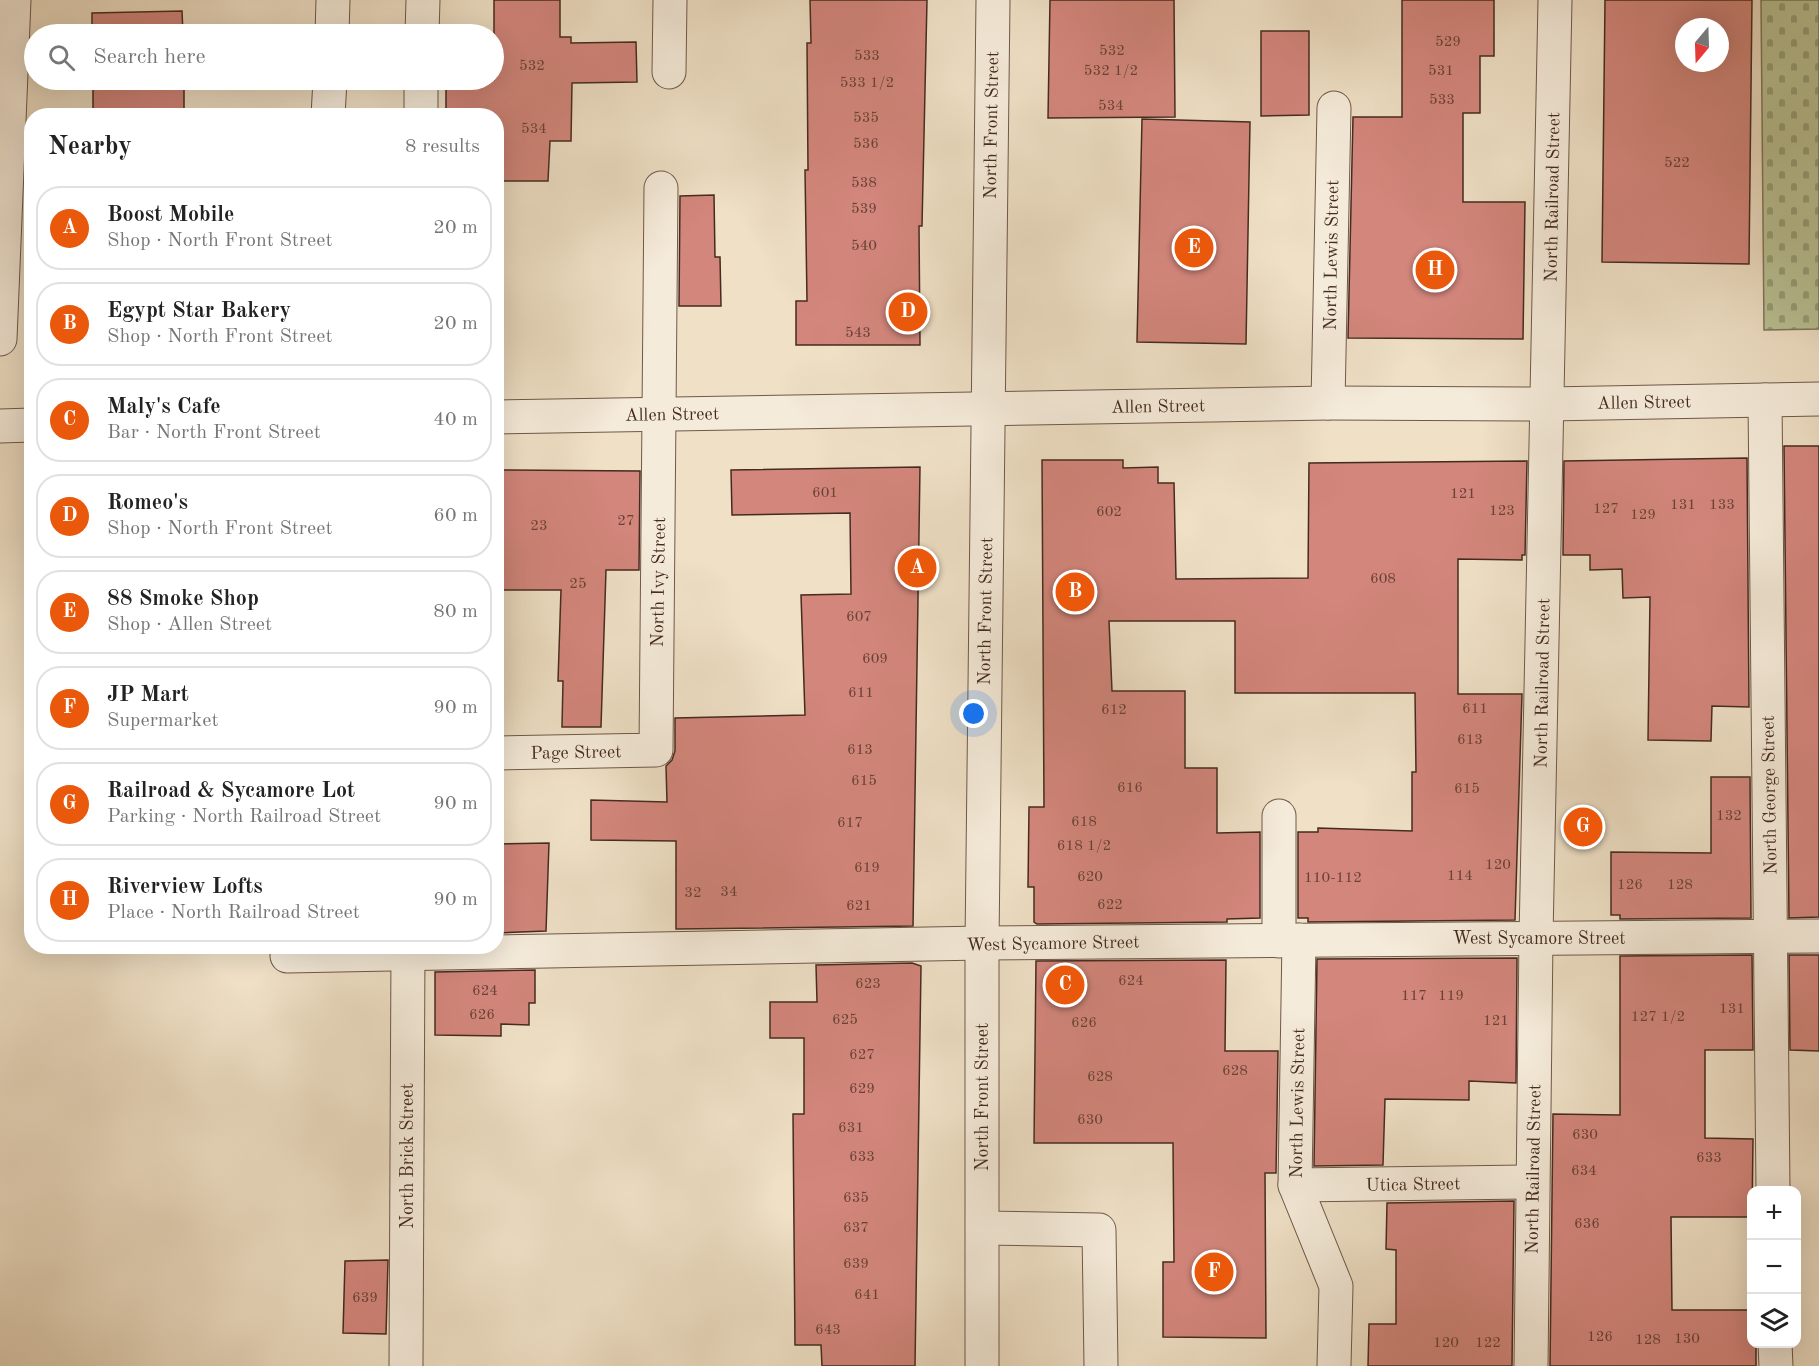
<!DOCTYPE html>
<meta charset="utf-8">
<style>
body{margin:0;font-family:"Old Standard TT",serif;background:#f6f6f6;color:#222}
.controls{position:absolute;right:18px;bottom:18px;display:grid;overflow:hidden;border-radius:12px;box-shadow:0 6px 24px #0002}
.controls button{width:54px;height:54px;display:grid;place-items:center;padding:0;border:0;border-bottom:2px solid #e0e0e0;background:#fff;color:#222;font:30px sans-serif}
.compass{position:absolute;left:1675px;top:18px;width:54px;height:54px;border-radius:50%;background:#fff;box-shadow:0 6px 24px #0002;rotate:199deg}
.you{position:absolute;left:974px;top:714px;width:21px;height:21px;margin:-15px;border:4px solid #fff;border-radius:50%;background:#1a73e8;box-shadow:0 0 0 9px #1a73e833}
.badge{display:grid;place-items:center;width:39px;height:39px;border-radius:50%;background:#ea580c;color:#fff;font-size:20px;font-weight:700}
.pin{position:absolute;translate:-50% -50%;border:3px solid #fff;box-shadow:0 2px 6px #0006}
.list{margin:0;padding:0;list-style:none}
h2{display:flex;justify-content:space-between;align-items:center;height:78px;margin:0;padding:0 24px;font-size:26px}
h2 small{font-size:20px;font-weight:400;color:#767676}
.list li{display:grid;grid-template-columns:39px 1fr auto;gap:18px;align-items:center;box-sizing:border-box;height:84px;margin:0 12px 12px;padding:0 12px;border:2px solid #e0e0e0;border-radius:24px}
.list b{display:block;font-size:22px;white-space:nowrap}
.list p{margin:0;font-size:20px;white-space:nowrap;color:#767676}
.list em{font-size:20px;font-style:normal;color:#767676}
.icon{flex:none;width:33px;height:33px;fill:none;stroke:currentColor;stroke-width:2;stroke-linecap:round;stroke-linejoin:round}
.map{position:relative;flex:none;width:1819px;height:1366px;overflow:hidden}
.search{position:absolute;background:#fff;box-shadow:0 6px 24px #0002;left:24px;top:24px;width:480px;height:66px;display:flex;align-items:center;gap:15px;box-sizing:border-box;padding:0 21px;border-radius:33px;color:#767676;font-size:22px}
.panel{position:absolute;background:#fff;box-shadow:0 6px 24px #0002;left:24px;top:108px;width:480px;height:846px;border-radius:24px}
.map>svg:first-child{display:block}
</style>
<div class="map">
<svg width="1819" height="1366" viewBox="0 0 1819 1366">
<defs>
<pattern id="cemetery-stones" width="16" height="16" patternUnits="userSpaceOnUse" patternTransform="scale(1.5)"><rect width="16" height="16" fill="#b9c295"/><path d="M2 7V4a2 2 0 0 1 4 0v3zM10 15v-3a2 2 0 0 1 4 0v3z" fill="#989e79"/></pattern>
</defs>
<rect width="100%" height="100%" fill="#efe0c6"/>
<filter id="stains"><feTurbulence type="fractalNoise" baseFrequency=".00333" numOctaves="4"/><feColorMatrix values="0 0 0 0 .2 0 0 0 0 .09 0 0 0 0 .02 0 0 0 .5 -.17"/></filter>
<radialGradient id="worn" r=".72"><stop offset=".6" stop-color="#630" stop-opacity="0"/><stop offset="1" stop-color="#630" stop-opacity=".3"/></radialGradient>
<path fill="url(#cemetery-stones)" stroke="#7f765a" stroke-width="1.5" d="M1761,0H1819V329L1764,330Z"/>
<g fill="#d3867c" stroke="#452b1f" stroke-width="1.5" fill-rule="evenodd">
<path d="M494,0H560V37H571V43L636,42L637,82L572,83L571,141H550L548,181H496V116H446V80H494Z"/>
<path d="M810,0H927L922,226H919L920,345H796V301H807L805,170H808L807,43H811Z"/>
<path d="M1050,0H1174L1175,117L1048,118Z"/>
<path d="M1402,0H1494V56H1480V113H1463V202H1525L1523,339L1348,338L1353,117H1402Z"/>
<path d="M1605,0H1752L1749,264L1602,262ZM1684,27H1720V63H1684Z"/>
<path d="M182,11L183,34H92V13Z"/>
<path d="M1261,31H1309V115L1261,116Z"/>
<rect x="93" y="80" width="91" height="36"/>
<path d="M1142,119L1250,122L1246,344L1137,342Z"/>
<path d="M714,195L715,257H720L721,306H679L680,196Z"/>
<path d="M1784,446H1819V917L1789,918Z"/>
<path d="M1747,458L1749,707L1712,706L1711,741L1648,740L1650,597L1623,598L1622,569L1590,570V555H1563L1564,461Z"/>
<path d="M1042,460H1123V468L1158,467V483H1174L1176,579L1308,578L1309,463L1527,461L1525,555H1522V560L1458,559V694H1522L1515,920L1308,922V918H1298V832H1318V828L1412,831V772H1416L1415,693H1235V621H1109L1112,691H1185V768H1217V833L1260,832V918L1227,919V922L1037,924L1034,922V887H1028L1029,807H1044Z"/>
<path d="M920,467L913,926L676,929V841L591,840V800L667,802L666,766L672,760L675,751V718L805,715L801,595L851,594L850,513L732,515L731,470Z"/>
<path d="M496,470L640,471L639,570H606L601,727H562L563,681H558L561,590H496Z"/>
<path d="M1711,777H1750L1751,918L1620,919V915H1611V852L1711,853Z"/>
<path d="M549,843L546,931L496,933V844Z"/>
<path d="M1752,955L1753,1050H1705V1138L1753,1139L1752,1217H1671L1672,1310H1752V1344H1756V1366H1550L1553,1114L1620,1115V956Z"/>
<path d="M1789,955H1819V1051L1790,1050Z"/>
<path d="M1517,958L1516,1083L1469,1081V1100L1385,1099L1383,1165L1314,1166L1317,959Z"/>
<path d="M1226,960L1225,1051H1278L1276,1173H1265L1266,1338L1163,1337V1262H1174L1173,1143H1034L1036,961Z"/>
<path d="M912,963L921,966L915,1366H822L821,1345H795L793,1114H804V1038H770V1002H817L816,965Z"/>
<path d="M535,970V1003H529V1025L501,1024V1036L435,1035V972Z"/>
<path d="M1514,1201L1512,1366H1368L1369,1324H1396V1250L1386,1249L1387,1203Z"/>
<path d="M388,1260L386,1334L343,1333L345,1261Z"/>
</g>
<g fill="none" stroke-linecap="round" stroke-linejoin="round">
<defs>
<g id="minor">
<path d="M332,34L333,0"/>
<path d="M422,34L423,0"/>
<path d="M669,72L670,0"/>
<path d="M328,116L330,80"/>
<path d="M421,116V80"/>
<path d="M0,339L14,0"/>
<path d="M1765,400L1773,1190"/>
<path d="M1328,403L1334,108"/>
<path d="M496,417L1328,403L1548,404L1819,399"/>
<path d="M0,426L32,425"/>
<path d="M496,753L656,750L661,188"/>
<path d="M1279,816V941"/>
<path d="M1299,940L1295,1185L1336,1286L1334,1366"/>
<path d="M287,956L982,943L1819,936"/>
<path d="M1295,1185L1532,1182"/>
<path d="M983,1228L1099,1230L1101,1366"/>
<path d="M1775,1344L1776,1366"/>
<path d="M406,1366L408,946"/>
<path d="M982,1366V943L993,0"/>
<path d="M1531,1366L1536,938L1555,0"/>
</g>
</defs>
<use href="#minor" stroke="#705849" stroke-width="35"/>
<use href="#minor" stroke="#f5ebda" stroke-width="33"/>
</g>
<g text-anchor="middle" stroke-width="4.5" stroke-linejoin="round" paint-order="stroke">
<g font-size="15" fill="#684236">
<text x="1448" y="46">529</text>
<text x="1112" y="55">532</text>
<text x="867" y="60">533</text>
<text x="532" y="70">532</text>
<text x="1111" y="75">532 1/2</text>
<text x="1441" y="75">531</text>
<text x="867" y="87">533 1/2</text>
<text x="1442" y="104">533</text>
<text x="1111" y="110">534</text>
<text x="866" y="122">535</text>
<text x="534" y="133">534</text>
<text x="866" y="148">536</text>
<text x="1677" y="167">522</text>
<text x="864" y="187">538</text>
<text x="864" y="213">539</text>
<text x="864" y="250">540</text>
<text x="858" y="337">543</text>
<text x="825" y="497">601</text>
<text x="1463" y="498">121</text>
<text x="1683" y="509">131</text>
<text x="1722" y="509">133</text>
<text x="1606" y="513">127</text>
<text x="1502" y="515">123</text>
<text x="1109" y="516">602</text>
<text x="1643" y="519">129</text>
<text x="626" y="525">27</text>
<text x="539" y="530">23</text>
<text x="1383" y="583">608</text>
<text x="578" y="588">25</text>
<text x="859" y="621">607</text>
<text x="875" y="663">609</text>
<text x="861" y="697">611</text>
<text x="1475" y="713">611</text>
<text x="1114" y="714">612</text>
<text x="1470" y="744">613</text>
<text x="860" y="754">613</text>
<text x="864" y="785">615</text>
<text x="1130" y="792">616</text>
<text x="1467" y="793">615</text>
<text x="1729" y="820">132</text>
<text x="1084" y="826">618</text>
<text x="850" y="827">617</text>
<text x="1084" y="850">618 1/2</text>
<text x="1498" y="869">120</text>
<text x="867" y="872">619</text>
<text x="1460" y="880">114</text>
<text x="1090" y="881">620</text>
<text x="1333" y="882">110-112</text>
<text x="1630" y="889">126</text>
<text x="1680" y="889">128</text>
<text x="729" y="896">34</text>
<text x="693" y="897">32</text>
<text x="1110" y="909">622</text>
<text x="859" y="910">621</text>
<text x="1131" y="985">624</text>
<text x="868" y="988">623</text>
<text x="485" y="995">624</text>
<text x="1414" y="1000">117</text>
<text x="1451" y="1000">119</text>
<text x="1732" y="1013">131</text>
<text x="482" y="1019">626</text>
<text x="1658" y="1021">127 1/2</text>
<text x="845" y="1024">625</text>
<text x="1496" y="1025">121</text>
<text x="1084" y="1027">626</text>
<text x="862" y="1059">627</text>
<text x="1235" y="1075">628</text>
<text x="1100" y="1081">628</text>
<text x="862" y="1093">629</text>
<text x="1090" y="1124">630</text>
<text x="851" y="1132">631</text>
<text x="1585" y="1139">630</text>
<text x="862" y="1161">633</text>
<text x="1709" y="1162">633</text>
<text x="1584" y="1175">634</text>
<text x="856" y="1202">635</text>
<text x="1587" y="1228">636</text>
<text x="856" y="1232">637</text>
<text x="856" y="1268">639</text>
<text x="867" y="1299">641</text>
<text x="365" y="1302">639</text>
<text x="828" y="1334">643</text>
<text x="1600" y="1341">126</text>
<text x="1687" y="1343">130</text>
<text x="1648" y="1344">128</text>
<text x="1446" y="1347">120</text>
<text x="1488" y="1347">122</text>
</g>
<g font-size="18" fill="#452b1f" stroke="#f5ebda">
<text transform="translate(991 125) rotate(-89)" y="6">North Front Street</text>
<text transform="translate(1552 197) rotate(-89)" y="6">North Railroad Street</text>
<text transform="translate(1331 255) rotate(-89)" y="6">North Lewis Street</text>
<text transform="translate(1644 402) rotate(-1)" y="6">Allen Street</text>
<text transform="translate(1158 406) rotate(-1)" y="6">Allen Street</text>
<text transform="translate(672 414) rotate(-1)" y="6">Allen Street</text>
<text transform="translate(658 582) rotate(-89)" y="6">North Ivy Street</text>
<text transform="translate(985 611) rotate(-89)" y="6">North Front Street</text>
<text transform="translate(1542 683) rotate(-89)" y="6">North Railroad Street</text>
<text transform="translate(576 752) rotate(-1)" y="6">Page Street</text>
<text transform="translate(1769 795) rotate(-91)" y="6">North George Street</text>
<text x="1539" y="944">West Sycamore Street</text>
<text transform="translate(1053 943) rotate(-1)" y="6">West Sycamore Street</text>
<text transform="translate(982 1097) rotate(-90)" y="6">North Front Street</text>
<text transform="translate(1297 1103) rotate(-89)" y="6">North Lewis Street</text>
<text transform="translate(407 1156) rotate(-90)" y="6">North Brick Street</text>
<text transform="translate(1533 1169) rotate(-89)" y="6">North Railroad Street</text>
<text transform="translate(1413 1184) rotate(-1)" y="6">Utica Street</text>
</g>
</g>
<rect width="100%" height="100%" filter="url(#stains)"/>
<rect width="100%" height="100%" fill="url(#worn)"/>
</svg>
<div class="controls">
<button>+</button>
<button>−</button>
<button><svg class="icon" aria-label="layers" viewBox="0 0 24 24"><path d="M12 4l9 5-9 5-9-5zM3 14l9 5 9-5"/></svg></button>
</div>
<svg class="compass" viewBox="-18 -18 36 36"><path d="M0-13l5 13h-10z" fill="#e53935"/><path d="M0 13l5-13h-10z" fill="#767676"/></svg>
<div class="you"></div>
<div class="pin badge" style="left:917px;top:568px">A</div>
<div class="pin badge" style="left:1075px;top:592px">B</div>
<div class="pin badge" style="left:1065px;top:985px">C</div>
<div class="pin badge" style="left:908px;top:312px">D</div>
<div class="pin badge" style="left:1194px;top:248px">E</div>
<div class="pin badge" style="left:1214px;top:1272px">F</div>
<div class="pin badge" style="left:1583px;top:827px">G</div>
<div class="pin badge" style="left:1435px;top:270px">H</div>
<div class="search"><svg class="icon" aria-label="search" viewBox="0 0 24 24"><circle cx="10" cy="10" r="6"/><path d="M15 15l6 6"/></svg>Search here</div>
<section class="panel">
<h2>Nearby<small>8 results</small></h2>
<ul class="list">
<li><span class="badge">A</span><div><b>Boost Mobile</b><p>Shop · North Front Street</p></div><em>20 m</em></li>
<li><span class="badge">B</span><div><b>Egypt Star Bakery</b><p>Shop · North Front Street</p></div><em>20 m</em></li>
<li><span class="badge">C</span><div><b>Maly's Cafe</b><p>Bar · North Front Street</p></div><em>40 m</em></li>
<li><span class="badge">D</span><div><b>Romeo's</b><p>Shop · North Front Street</p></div><em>60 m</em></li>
<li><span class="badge">E</span><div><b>88 Smoke Shop</b><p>Shop · Allen Street</p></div><em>80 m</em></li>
<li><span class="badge">F</span><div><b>JP Mart</b><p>Supermarket</p></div><em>90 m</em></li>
<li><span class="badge">G</span><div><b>Railroad &amp; Sycamore Lot</b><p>Parking · North Railroad Street</p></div><em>90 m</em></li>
<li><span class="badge">H</span><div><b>Riverview Lofts</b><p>Place · North Railroad Street</p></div><em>90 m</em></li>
</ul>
</section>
</div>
